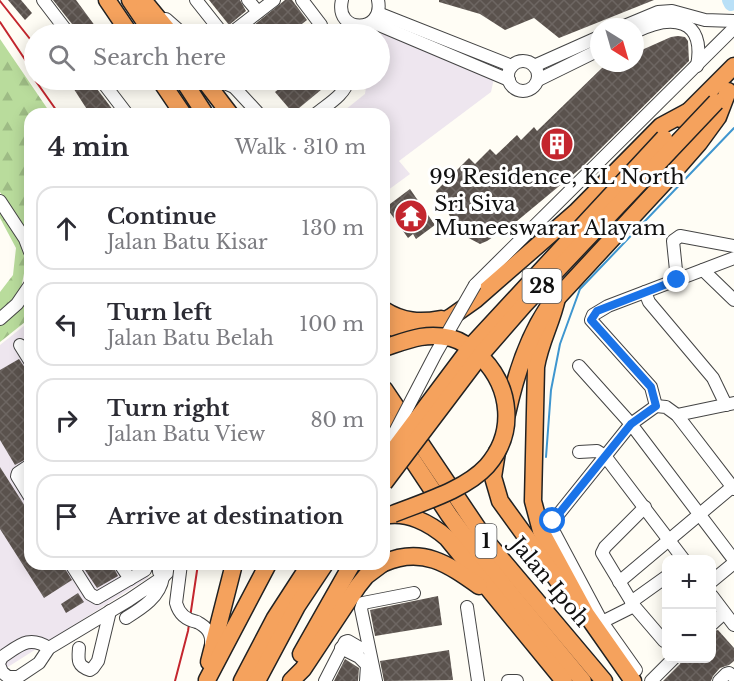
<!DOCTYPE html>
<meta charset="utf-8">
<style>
body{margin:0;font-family:"Libre Baskerville",serif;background:#f7f7f7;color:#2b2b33}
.controls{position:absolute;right:18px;bottom:18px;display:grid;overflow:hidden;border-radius:12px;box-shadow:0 3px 15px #0003}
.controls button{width:54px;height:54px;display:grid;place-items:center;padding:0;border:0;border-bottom:2px solid #e1e1e2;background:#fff;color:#2b2b33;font:30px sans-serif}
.compass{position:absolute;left:590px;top:18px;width:54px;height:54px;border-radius:50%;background:#fff;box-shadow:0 3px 15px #0003;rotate:143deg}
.stop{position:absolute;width:18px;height:18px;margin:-14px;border:4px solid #1a73e8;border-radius:50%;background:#fff}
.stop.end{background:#1a73e8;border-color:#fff;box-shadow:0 2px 6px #0008}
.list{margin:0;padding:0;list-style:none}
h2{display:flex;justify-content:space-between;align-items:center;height:78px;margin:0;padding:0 24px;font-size:26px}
h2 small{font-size:20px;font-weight:400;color:#7c7c81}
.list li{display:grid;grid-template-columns:39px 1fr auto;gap:18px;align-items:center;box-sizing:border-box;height:84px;margin:0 12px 12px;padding:0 12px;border:2px solid #e1e1e2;border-radius:18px}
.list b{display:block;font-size:22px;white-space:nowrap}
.list p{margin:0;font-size:20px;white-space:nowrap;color:#7c7c81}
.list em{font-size:20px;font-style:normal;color:#7c7c81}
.icon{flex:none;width:33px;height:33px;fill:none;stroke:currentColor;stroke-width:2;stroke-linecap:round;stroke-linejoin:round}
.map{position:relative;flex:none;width:734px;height:681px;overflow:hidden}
.search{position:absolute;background:#fff;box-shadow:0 3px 15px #0003;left:24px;top:24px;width:366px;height:66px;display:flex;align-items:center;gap:15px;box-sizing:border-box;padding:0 21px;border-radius:33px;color:#7c7c81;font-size:22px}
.panel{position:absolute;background:#fff;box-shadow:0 3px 15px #0003;left:24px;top:108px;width:366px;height:462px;border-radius:18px}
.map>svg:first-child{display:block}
</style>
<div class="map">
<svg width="734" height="681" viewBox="0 0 734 681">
<defs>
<pattern id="forest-firs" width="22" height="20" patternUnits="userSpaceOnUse" patternTransform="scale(1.5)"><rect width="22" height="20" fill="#b9dc9c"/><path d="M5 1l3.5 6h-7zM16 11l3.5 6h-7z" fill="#9ebc85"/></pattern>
<pattern id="building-cross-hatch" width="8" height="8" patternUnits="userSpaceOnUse" patternTransform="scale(1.5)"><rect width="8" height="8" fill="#5a524d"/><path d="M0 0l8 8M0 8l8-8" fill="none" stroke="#6d6662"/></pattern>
</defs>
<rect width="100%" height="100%" fill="#fffdf5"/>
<g fill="#eee6ef">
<path d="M391,28L495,74L491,92L399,161L410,174L384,193V114H340L365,94L367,80H380V35Z"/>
<path d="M30,321V564H150L148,578L0,672V345Z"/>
</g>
<g fill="url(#forest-firs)">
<path d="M0,39L51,114H30V240L0,192Z"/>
<path d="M0,207L18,234L26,263L21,289L9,306L0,314V292L13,275L16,248L0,218Z"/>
<path d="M30,289V318L0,342V323Z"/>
</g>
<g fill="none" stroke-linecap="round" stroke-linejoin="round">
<path stroke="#3f96cf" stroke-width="2" d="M546,457L551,390L560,344L580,289L734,128"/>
<path stroke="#b9e0f7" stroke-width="14" d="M729,0L731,4"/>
</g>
<g fill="url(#building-cross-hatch)">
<path d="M8,0H21L32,13L25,20Z"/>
<path d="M53,0H76L101,34H77L76,29Z"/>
<path d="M209,0H240L246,11L229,25Z"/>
<path d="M285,0H292L307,20L289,34H243Z"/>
<path d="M439,0H654L559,38L534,18L505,30L480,14L439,2Z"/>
<path d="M678,36L685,37L688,41L689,61L581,168L517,221L487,241L480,244L463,235L457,229L436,191L469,158L475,164L490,149L496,155L517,135L521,140L534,127L537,131L602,68L614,63H635V53L671,37Z"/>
<path d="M68,80H93L94,85L116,114H90Z"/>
<path d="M290,80H333L293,113L275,92Z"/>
<path d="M410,189L435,225L416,239L413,234L408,238L386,207Z"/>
<path d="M19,359L30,375V457L15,465L0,440V370Z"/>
<path d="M0,467L30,514V564H62L72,580L44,598L0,529Z"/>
<path d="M81,564H112L118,576L97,588Z"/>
<path d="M78,593L84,602L66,613L61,604Z"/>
<path d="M438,596L442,625L375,636L370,610Z"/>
<path d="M718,630L734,648V661L729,665L720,668L713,676L711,681H663L680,664L682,658H711V632Z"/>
<path d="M449,650L453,680L384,681L380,661Z"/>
<path d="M345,659L359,668L358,681H334Z"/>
</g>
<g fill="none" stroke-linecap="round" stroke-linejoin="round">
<defs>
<g id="minor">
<path d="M43,0L69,34"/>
<path d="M196,0L223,34"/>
<path d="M248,0L258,12"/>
<path d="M302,0L321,25L311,34"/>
<path d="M342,0C334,34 385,34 378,0"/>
<path d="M378,13L512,66"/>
<path d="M166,19L183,34"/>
<path d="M372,22L509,80"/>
<path d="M622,27L658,12L672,11L705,20L734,21"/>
<path d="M635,32C671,14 706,17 697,66"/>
<path d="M230,34L274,0"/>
<circle cx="523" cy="76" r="15"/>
<path d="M534,66L599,37"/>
<path d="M101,80L127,114"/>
<path d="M538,80L599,50"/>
<path d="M234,87L259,114"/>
<path d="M214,92L216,84L222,82L234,87L228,80"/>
<path d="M316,114C328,104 345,95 348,80"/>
<path d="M0,201L25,239L30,252"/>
<path d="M703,270L734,300"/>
<path d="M677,280L673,241L680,236L734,246"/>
<path d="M475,285L734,28"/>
<path d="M645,292L649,302L713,378L726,405"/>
<path d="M0,319L17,304L30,285"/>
<path d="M20,345L30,361"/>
<path d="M579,366L631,424L734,560"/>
<path d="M656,406L651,387L591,320L593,315L608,306L734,258"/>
<path d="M656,406L666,407L677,415L734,489"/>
<path d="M677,415L734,403"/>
<path d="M579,452L597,451L605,456L684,560"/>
<path d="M30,465L18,473L17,476L30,497"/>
<path d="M645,507L605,547L602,553L634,606L664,641"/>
<path d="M71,564L90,594L97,598L145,570L147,564"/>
<path d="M120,564L130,579"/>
<path d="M159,564V572L163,577L168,572L169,564"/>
<path d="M712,581L734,563"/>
<path d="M619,582L732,487"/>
<path d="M712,596L734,625"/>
<path d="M631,602L666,577"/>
<path d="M634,606L602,622L553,530V521L631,424L656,406"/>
<path d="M467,607L478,681"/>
<path d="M197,622C207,627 212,633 211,644"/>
<path d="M602,622L636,670"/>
<path d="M712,624L724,613"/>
<path d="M79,648C78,660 77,666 90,670L93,668L98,661L110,611"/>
<path d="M341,648L359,657L367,665L366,681"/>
<path d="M0,661L2,657C20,645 29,635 49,648"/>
<path d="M0,667L2,672L8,677H18L39,663L49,648L129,600L163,577C160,597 142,608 126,618"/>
<path d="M325,681L345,642L348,641L360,648"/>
<path d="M376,681L361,609L363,603L414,593"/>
<path d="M508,681H517"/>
<path d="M651,681L674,658"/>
<path d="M719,681L726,674L729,673L734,677"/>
</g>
<g id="highway">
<path d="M107,0L130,34"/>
<path d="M130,0L153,34"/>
<path d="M143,0L171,34"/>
<path d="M160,80L183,114"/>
<path d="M183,80L205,114"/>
<path d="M204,80L230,114"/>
<path d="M681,119L734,66"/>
<path d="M557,298C552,322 540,342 536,367L533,501L541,531L586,614L633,681"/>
<path d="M384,310C403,322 420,323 441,319"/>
<path d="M384,322L402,333L420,335L451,317L475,300L576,212L661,126L687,112"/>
<path d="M384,389L487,542L604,681"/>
<path d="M507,414C515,377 526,341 547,309L671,175L699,143L718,117L728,91"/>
<path d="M384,417L449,515L477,553L583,681"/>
<path d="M497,452L493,477L500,501L558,581"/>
<path d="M384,516C407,511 430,523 447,538L564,681"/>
<path d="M384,563C422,546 448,564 479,586"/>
<path d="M301,654L352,564"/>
<path d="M209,662L234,564"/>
<path d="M207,680L268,564"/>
<path d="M242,681L275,618L310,564"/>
<path d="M257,681L297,606L325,564"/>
<path d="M291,681L303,669L358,586L366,576L382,564"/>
</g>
</defs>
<use href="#minor" stroke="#444" stroke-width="14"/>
<use href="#highway" stroke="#222" stroke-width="19"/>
<use href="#minor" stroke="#fff" stroke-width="12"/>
<use href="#highway" stroke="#f5a25d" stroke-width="16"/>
<g stroke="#c4262e" stroke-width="2">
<path d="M0,1L34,44"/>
<path d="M0,22L34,73"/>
<path d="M35,80L59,114"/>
<path d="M175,681L188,631L198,564"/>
</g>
<defs>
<g id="minor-bridge">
<path d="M384,453L436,353L475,285"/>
<path d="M181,564L176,603C179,614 186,620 197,622"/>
</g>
<g id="highway-bridge">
<path d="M384,348C408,340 425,332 451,338C463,341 473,349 482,358C511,388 516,433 487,466C465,490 423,502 393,514"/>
<path d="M384,463L473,344L664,138"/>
<path d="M384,483L483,352L524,305L716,102"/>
</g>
</defs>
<use href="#minor-bridge" stroke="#444" stroke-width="14" stroke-linecap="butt"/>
<use href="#highway-bridge" stroke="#222" stroke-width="19" stroke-linecap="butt"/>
<use href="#minor-bridge" stroke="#fff" stroke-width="12"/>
<use href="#highway-bridge" stroke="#f5a25d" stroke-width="16"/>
</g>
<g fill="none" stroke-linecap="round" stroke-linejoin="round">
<path stroke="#1a73e8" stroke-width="8" d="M553,521L631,424L656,406L651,387L591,320L597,311L677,280"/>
</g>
<defs>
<symbol id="building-disc" viewBox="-11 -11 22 22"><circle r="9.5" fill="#c4262e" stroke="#fff"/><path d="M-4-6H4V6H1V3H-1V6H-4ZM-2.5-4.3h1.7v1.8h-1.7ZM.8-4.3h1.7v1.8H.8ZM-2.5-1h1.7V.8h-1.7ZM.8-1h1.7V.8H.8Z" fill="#fff"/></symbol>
<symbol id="temple-disc" viewBox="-11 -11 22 22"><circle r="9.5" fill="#c4262e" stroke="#fff"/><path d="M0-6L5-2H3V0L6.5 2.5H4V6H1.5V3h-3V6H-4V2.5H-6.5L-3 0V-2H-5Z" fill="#fff"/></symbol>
</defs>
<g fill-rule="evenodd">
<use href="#building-disc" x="538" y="125" width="38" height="38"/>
<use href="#temple-disc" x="392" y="197" width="38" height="38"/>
</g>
<g text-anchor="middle" stroke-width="6" stroke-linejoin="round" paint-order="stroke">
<g fill="#fff" stroke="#585858" stroke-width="1.5">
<rect x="522.5" y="269" width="39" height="34" rx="4.5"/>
<rect x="475.5" y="524" width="21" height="34" rx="4.5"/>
</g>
<g font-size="20" font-weight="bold" fill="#111">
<text x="542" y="293">28</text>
<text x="486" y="548">1</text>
</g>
<g font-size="21" fill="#111" stroke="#fff">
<text x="557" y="184">99 Residence, KL North</text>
<text x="434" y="211" text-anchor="start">Sri Siva<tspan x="434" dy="24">Muneeswarar Alayam</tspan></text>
</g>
<g font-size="21" fill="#111" stroke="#fff">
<text transform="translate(550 582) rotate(50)" y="7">Jalan Ipoh</text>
</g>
</g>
</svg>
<div class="controls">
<button>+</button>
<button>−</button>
</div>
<svg class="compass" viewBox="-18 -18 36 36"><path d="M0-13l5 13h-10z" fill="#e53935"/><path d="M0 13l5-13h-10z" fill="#7c7c81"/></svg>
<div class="stop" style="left:553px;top:521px"></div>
<div class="stop end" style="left:677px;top:280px"></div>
<div class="search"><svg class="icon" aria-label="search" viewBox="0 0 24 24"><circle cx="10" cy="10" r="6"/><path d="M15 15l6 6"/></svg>Search here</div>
<section class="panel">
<h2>4 min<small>Walk · 310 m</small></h2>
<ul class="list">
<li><svg class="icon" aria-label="ahead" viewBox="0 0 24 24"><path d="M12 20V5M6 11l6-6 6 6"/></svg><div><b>Continue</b><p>Jalan Batu Kisar</p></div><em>130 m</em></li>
<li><svg class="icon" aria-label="left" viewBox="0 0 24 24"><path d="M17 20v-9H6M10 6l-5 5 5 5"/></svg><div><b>Turn left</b><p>Jalan Batu Belah</p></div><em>100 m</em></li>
<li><svg class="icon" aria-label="right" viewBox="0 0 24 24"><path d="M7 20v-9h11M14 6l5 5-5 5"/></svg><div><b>Turn right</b><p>Jalan Batu View</p></div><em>80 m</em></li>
<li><svg class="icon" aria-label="arrive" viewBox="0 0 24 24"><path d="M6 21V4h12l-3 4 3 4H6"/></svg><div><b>Arrive at destination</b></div></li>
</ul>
</section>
</div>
